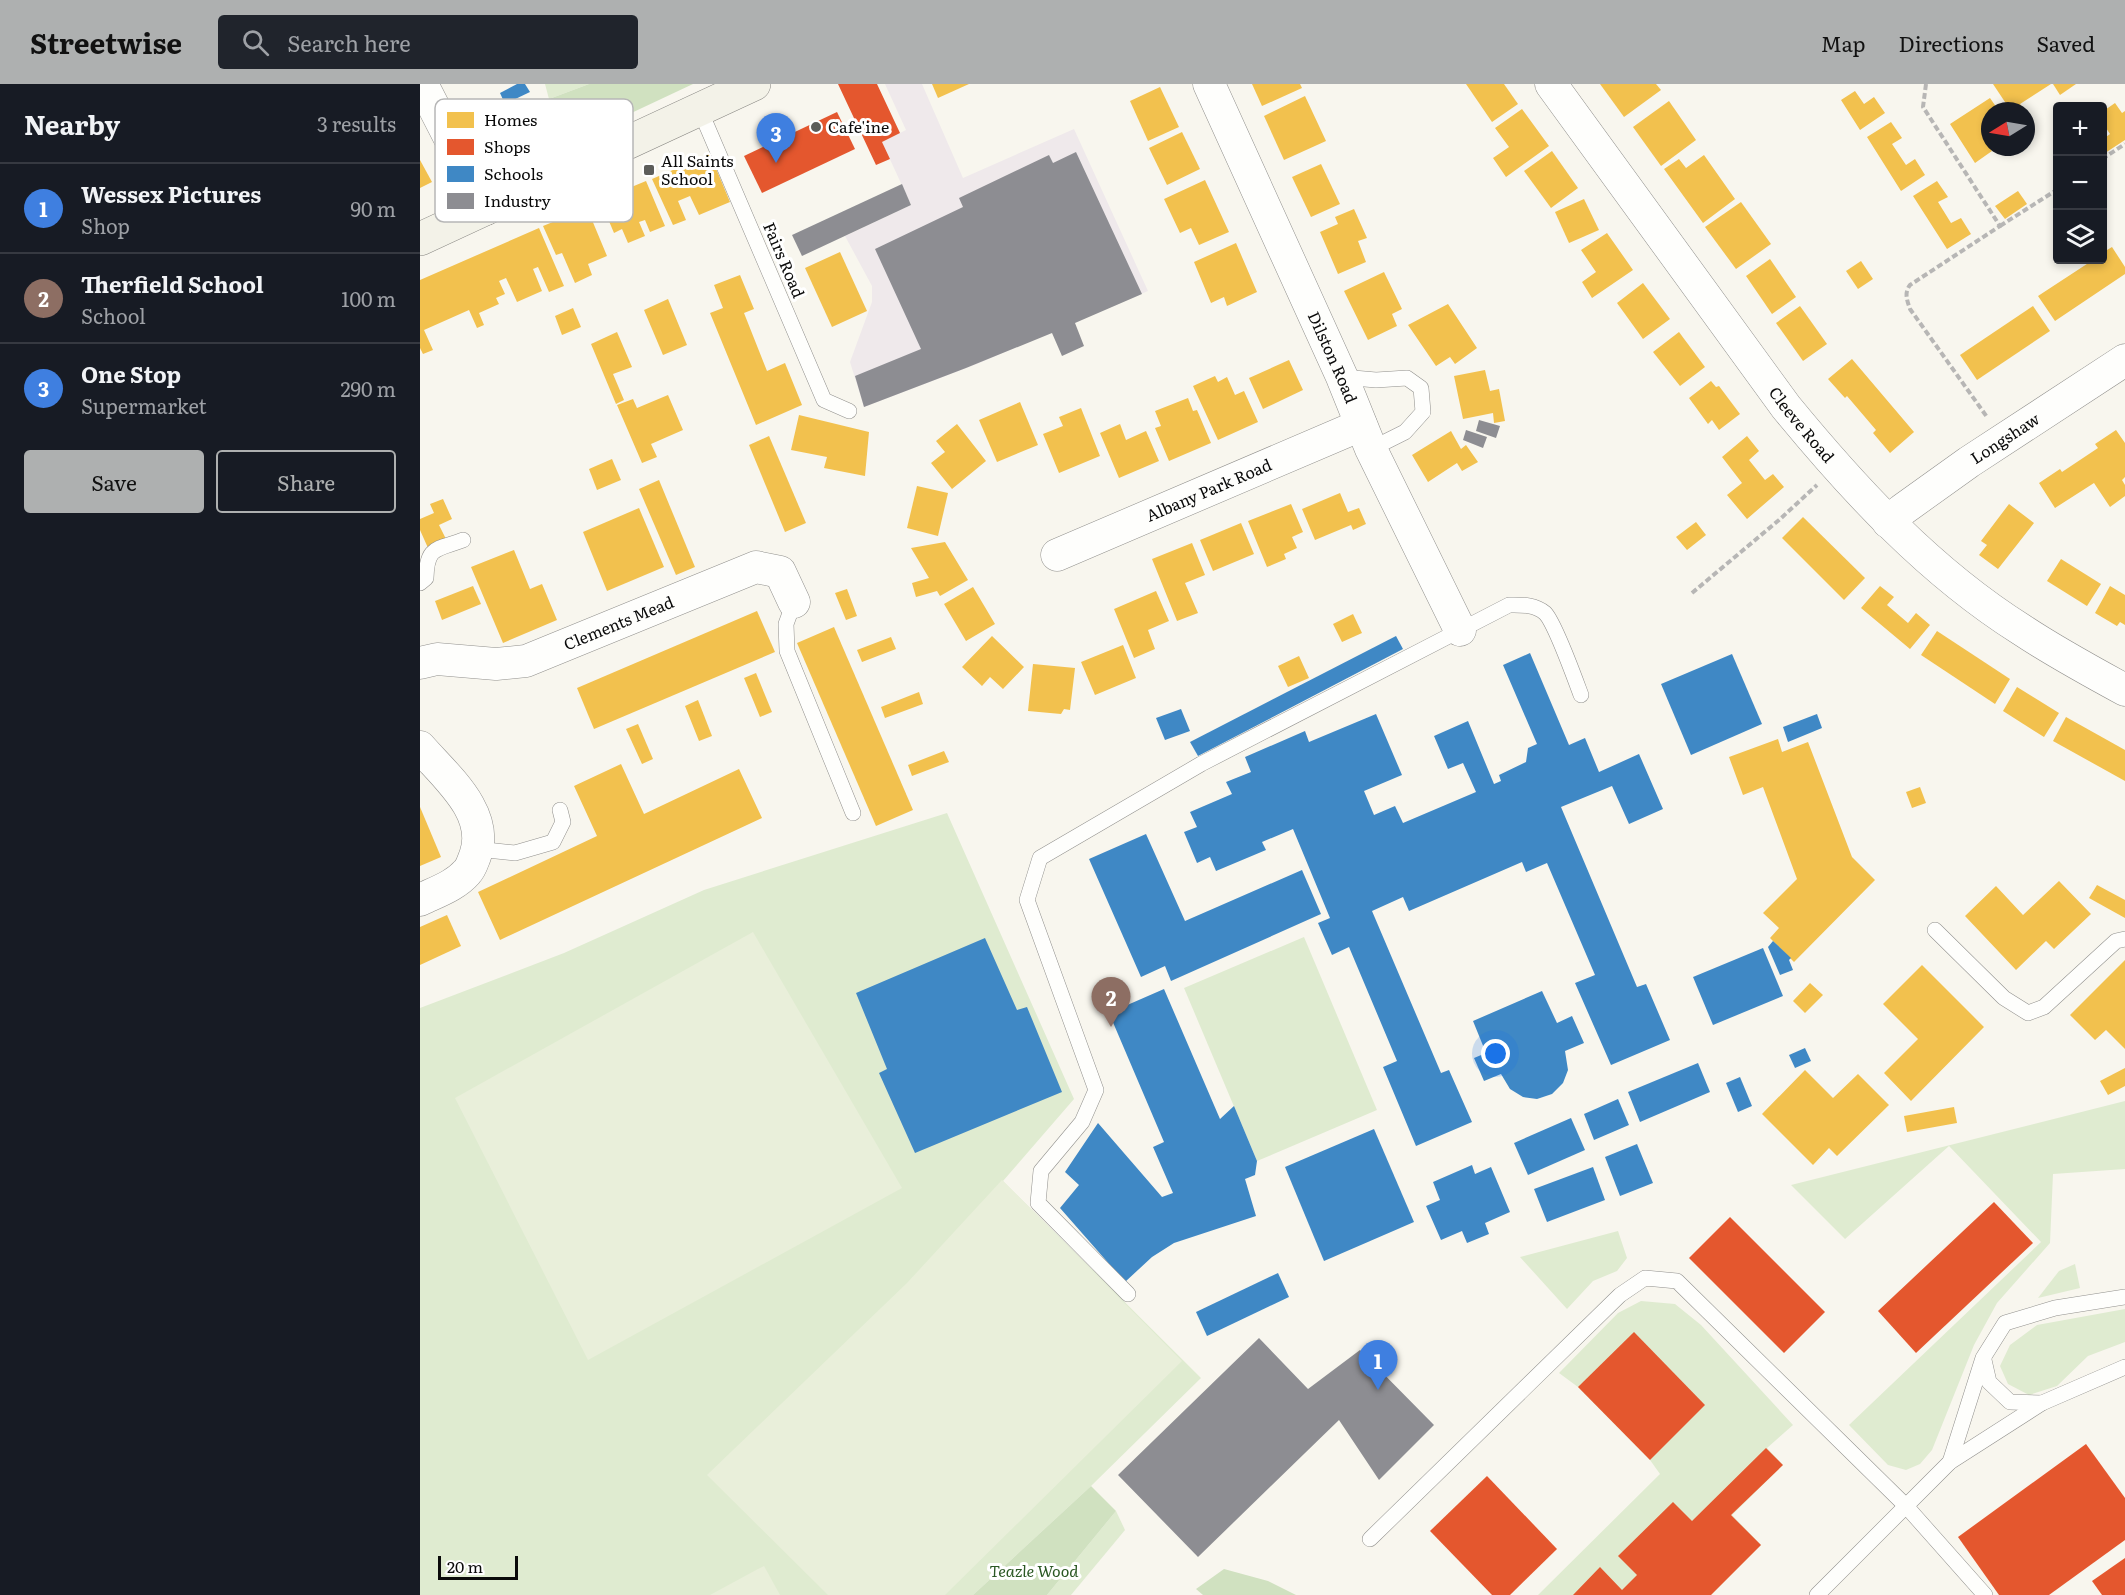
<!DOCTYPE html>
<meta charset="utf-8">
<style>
body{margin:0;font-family:Literata,serif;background:#20242c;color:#f1f3f6}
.controls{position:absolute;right:18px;top:18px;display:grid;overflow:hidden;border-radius:6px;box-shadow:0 3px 9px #0003}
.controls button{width:54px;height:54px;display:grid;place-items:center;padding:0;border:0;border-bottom:2px solid #363941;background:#171b24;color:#f1f3f6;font:30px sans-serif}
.compass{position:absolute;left:1561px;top:18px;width:54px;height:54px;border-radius:50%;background:#171b24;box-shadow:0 3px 9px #0003;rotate:259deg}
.scale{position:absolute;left:18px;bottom:15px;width:80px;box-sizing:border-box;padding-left:6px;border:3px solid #0a0a0a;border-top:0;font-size:16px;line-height:21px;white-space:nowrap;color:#0a0a0a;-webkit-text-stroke:4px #fff;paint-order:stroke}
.you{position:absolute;left:1076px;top:970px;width:21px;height:21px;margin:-15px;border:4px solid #fff;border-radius:50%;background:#1a73e8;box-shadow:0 0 0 9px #1a73e833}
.badge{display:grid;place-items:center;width:39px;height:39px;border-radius:50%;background:#aeb0b0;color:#fff;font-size:20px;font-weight:700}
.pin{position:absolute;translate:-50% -50px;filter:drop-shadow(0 2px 3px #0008)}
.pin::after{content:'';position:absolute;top:32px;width:21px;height:18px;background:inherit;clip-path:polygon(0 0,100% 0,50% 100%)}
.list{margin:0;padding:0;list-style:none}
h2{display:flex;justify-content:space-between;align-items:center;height:78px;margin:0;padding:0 24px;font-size:26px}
h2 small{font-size:20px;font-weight:400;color:#9ea1a6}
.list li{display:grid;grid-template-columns:39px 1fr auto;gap:18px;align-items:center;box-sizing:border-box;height:90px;padding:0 24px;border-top:2px solid #363941}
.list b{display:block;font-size:22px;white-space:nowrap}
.list p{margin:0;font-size:20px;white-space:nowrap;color:#9ea1a6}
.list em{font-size:20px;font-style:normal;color:#9ea1a6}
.actions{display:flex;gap:12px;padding:18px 24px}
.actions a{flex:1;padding:14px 0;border:2px solid #aeb0b0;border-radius:6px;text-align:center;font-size:21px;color:#aeb0b0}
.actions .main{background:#aeb0b0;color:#111}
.icon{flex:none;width:33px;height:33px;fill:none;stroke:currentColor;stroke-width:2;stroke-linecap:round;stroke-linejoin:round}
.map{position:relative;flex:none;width:1705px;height:1511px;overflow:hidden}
header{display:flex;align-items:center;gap:36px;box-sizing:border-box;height:84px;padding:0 30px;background:#aeb0b0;color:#111}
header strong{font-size:28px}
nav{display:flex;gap:33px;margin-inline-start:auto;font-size:21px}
.search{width:420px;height:54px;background:#20242c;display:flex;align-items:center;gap:15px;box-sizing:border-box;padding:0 21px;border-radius:6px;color:#9ea1a6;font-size:22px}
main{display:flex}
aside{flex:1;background:#171b24}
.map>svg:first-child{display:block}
</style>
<header>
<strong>Streetwise</strong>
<div class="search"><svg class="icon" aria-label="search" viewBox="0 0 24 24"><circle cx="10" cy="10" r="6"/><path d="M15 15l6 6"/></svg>Search here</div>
<nav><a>Map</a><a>Directions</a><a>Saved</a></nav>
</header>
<main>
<aside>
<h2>Nearby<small>3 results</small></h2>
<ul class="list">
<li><span class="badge" style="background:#3f7fe0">1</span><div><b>Wessex Pictures</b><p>Shop</p></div><em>90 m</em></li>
<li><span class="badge" style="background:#8d6e63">2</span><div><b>Therfield School</b><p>School</p></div><em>100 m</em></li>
<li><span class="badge" style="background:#3f7fe0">3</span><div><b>One Stop</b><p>Supermarket</p></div><em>290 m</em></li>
</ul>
<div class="actions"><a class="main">Save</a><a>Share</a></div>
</aside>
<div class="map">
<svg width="1705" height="1511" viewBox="0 0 1705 1511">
<rect width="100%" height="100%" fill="#f8f6ee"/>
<path fill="#efe9eb" d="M465,0H502L543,94L654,45L728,207L557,280L444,323L430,278L452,218V202L425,152L491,121L462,58L486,46Z"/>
<g fill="#dfebd0">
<path d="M125,0H169L129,15Z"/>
<path d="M527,729L654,1015L583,1097L781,1294L671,1402L553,1511H0V924L144,869L284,806Z"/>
<path d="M884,853L957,1026L837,1077L764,904Z"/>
<path d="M1705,1017V1085L1633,1090L1630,1159L1577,1219L1554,1261L1512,1366L1500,1380L1486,1386L1468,1381L1429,1341L1621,1158L1529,1062L1425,1155L1371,1101Z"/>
<path d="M1198,1147L1207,1174L1197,1187L1173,1197L1147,1225L1100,1173Z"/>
<path d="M1655,1180L1660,1204L1618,1214L1639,1187Z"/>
<path d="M1221,1217L1255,1220L1281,1241L1373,1341L1347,1364L1363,1381L1312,1431L1341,1461L1291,1511H1118L1240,1390L1230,1376L1158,1303L1139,1289L1198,1229Z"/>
<path d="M1705,1225V1258L1668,1272L1637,1302L1609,1311L1588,1300L1580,1282L1590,1261L1617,1241Z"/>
<path d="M696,1427L705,1446L651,1511H627Z"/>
</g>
<g fill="#d0e1c0">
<path d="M169,0H273L88,87L67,79L42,37L78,26L121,18Z"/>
<path d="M671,1402L696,1427L627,1511H553Z"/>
<path d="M804,1485L848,1497L876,1511H783L776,1505Z"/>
</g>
<g fill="#e9efda">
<path d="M333,848L482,1104L168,1276L35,1014Z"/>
<path d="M582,1096L762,1277L525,1511H408L287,1391L487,1199Z"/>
<path d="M344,1482L360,1511H290L338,1485Z"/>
</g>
<g fill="#f2c14e">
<path d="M512,0H549L518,14Z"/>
<path d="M832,0H880L882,4L842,22Z"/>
<path d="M1046,0H1084L1098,20L1072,38Z"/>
<path d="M1180,0H1236L1241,6L1204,33Z"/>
<path d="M1573,0H1631L1600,20L1605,27H1591Z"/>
<path d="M1633,0H1656L1640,11Z"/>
<path d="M740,3L759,43L728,57L710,17Z"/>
<path d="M1435,7L1444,20L1454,13L1465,29L1440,46L1421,16Z"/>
<path d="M885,12L906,57L864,76L844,32Z"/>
<path d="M1570,14L1579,27H1570V51L1564,55L1572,67L1555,79L1530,40Z"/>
<path d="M1249,17L1276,56L1241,82L1213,43Z"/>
<path d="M1695,19L1702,29L1705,27V56L1682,71V56L1690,50L1682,38V28Z"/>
<path d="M1102,25L1129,62L1086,93L1073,74L1089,63L1075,44Z"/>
<path d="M1471,38L1482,54L1472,60L1486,81L1495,75L1505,91L1481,107L1447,53Z"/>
<path d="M762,48L780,85L747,101L729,64Z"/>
<path d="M1132,67L1158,104L1131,124L1104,87Z"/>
<path d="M290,70L310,118L279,131L270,112L258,117L266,136L253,141L232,95Z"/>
<path d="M1284,71L1315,115L1283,139L1244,85L1259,75L1266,84Z"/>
<path d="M0,76L12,98L0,104Z"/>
<path d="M901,80L920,120L891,133L872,93Z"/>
<path d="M785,96L809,148L779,161L771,144L760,149L744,115Z"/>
<path d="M226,97L245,142L230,148L225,136L219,138L225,152L208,159L202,145L194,149L180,116Z"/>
<path d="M1517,97L1528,113L1518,118L1531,139L1541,134L1551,150L1527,165L1493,112Z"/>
<path d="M1598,107L1607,120L1585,135L1575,122Z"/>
<path d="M1164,115L1179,146L1149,159L1135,128Z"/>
<path d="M1321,118L1351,160L1316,185L1285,143Z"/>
<path d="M167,124L187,172L168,180L172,191L155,199L142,169L136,171L123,142Z"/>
<path d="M934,125L947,154L938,157L946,178L918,190L900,148L918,140L915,133Z"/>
<path d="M119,144L144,202L129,208L118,183L113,185L122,207L97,218L86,194L79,197L85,210L76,214L79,220L59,229L64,241L57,244L49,226L4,246L13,266L3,270L0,264V196Z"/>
<path d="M1187,149L1213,186L1172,214L1162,198L1176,188L1161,166Z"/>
<path d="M816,159L837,208L807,222L804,213L791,219L774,178Z"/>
<path d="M1692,163L1705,183V190L1635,237L1618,212L1673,176H1682V169Z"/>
<path d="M420,168L447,227L412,243L385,184Z"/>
<path d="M1350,175L1376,213L1352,230L1326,192Z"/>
<path d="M1441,177L1453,195L1438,205L1426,187Z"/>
<path d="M964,188L982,225L972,230L977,242L948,256L924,207Z"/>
<path d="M320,191L334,225L324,229L347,287L365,279L382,321L336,341L290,229L303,224L294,201Z"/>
<path d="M1223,199L1250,235L1223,255L1197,219Z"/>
<path d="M248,215L267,261L243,271L224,226Z"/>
<path d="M1028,220L1057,264L1035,280L1030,273L1016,282L988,241Z"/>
<path d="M1380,222L1407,260L1383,277L1356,239Z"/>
<path d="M1613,222L1630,247L1557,296L1540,271Z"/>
<path d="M153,224L161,243L142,251L135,232Z"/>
<path d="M197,248L212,283L193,290L204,316L196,320L171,260Z"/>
<path d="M1259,248L1285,283L1260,302L1233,268Z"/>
<path d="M1432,275L1494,348L1470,369L1453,349L1456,346L1427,312L1425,314L1408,295Z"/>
<path d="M869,276L883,306L843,325L829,294Z"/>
<path d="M1065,286L1070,307L1079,305L1085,337L1074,339L1073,329L1043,335L1034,292Z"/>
<path d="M795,292L798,298L807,293L815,311L824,307L838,338L798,356L773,302Z"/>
<path d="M1291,297L1296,303L1299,302L1320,330L1299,346L1292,336L1288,340L1269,314Z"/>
<path d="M248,311L263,346L231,360L237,373L222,379L197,321L213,315L217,324Z"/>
<path d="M768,314L773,327L777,326L791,359L749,377L735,344L741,342L735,327Z"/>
<path d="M600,318L618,361L577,378L559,336Z"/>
<path d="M661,324L680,372L639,389L623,350L643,342L639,333Z"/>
<path d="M379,331L449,348L445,392L404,384L407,373L371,366Z"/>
<path d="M537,340L566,377L532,405L511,379L525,368L516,357Z"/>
<path d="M700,340L706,356L726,347L739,377L699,394L680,349Z"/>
<path d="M1696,346L1705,359V393L1702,396L1705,401V412L1690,423L1674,399L1635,424L1619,399L1640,385L1642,388L1678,364L1675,360Z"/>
<path d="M1031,347L1041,365L1046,361L1058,378L1042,387L1037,379L1008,398L992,371Z"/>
<path d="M349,352L386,439L365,448L329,361Z"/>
<path d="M1327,352L1339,367L1329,376L1345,396L1353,390L1364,403L1327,435L1307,411L1322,399L1302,373Z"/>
<path d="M192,375L201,396L177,406L169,385Z"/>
<path d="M239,396L275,483L256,491L219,405Z"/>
<path d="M497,402L528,409L518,452L487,444Z"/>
<path d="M920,409L928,428L939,424L946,440L933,446L931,441L895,456L882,425Z"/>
<path d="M23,415L32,435L19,441L26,455L8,464L0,446V435L14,429L10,420Z"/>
<path d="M871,420L883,448L872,453L877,464L864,470L866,475L847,483L828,437Z"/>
<path d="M1589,420L1614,439L1578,485L1559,471L1567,461L1561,457Z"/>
<path d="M219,424L244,483L187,507L163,448Z"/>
<path d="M1383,433L1445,494L1424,516L1362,454Z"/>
<path d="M1276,438L1286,451L1267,466L1256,453Z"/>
<path d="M821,439L834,470L793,487L780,456Z"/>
<path d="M525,458L548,496L520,512L517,507L496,513L492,499L509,494L491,464Z"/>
<path d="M772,459L785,491L765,499L778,529L757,537L732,475Z"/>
<path d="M94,466L110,505L122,500L137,536L83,559L51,483Z"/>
<path d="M1641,475L1681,500L1667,522L1627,497Z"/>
<path d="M53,502L61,520L22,536L15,517Z"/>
<path d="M1460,502L1474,513L1467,521L1488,539L1496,529L1510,541L1490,565L1441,524Z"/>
<path d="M1690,502L1705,511V541L1700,538L1697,542L1675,529Z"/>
<path d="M553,503L575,540L546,557L524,520Z"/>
<path d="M427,505L437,532L426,536L415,509Z"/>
<path d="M736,507L749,537L728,546L735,565L714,574L694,525Z"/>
<path d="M337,527L355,568L174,645L157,604Z"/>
<path d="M933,530L942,549L922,558L913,540Z"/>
<path d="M414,543L493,726L456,742L377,559Z"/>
<path d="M1517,547L1590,595L1575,620L1501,571Z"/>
<path d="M572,552L604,583L583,605L570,593L562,602L542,583Z"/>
<path d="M471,553L476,565L442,578L437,566Z"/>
<path d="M703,561L716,594L675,611L661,578Z"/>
<path d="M879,572L889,594L868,603L858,582Z"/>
<path d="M613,580L655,584L650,626L644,625L641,630L608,627Z"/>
<path d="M336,589L352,628L340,633L324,594Z"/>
<path d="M1597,603L1639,629L1624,653L1583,627Z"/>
<path d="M499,608L503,620L465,634L461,623Z"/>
<path d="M278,616L292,652L279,657L265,622Z"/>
<path d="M1646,633L1705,666V697L1633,657Z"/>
<path d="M218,640L233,675L222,680L206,645Z"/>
<path d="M1358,655L1362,668L1388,658L1432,773L1455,796L1374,878L1350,854L1359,844L1343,829L1377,795L1343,703L1323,711L1309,673Z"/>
<path d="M524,667L529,678L492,692L488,681Z"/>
<path d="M201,680L224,730L319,685L342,734L80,856L58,808L177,752L154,702Z"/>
<path d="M1500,703L1506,719L1492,724L1486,708Z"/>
<path d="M0,723L21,773L0,782Z"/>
<path d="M1639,797L1671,830L1634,865L1626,857L1596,886L1545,832L1576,802L1603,831Z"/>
<path d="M1677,801L1705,816V834L1669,814Z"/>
<path d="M27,831L41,862L0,881V843Z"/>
<path d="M1705,876V965L1686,946L1675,956L1650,931Z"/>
<path d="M1502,881L1564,943L1491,1017L1464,989L1498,955L1463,920Z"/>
<path d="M1390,899L1403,911L1385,929L1373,917Z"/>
<path d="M1705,984V1002L1688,1011L1680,997Z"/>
<path d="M1385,986L1413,1014L1438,990L1469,1021L1417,1072L1409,1064L1393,1081L1342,1030Z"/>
<path d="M1534,1023L1537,1039L1487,1048L1484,1032Z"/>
</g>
<g fill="#e4572e">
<path d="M418,0H457L480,49L462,58L470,75L456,81Z"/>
<path d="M417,28L435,65L342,109L324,72Z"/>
<path d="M1574,1118L1613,1159L1496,1269L1458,1227Z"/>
<path d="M1310,1133L1405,1228L1364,1269L1269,1174Z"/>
<path d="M1214,1248L1285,1321L1230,1376L1158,1303Z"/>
<path d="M1666,1360L1705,1414V1456L1629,1511H1579L1538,1453Z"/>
<path d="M1346,1364L1363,1381L1311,1431L1341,1461L1291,1511H1153L1180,1483L1202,1506L1217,1491L1198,1472L1253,1418L1272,1437Z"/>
<path d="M1067,1392L1137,1465L1090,1511H1072L1010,1447Z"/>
<path d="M1705,1474V1511H1682L1672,1497Z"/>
</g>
<g fill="#3f88c5">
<path d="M97,0H105L110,8L85,20L80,9Z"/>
<path d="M976,552L983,565L778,672L770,658Z"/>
<path d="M1110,569L1149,661L1165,654L1179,688L1219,670L1243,725L1209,740L1192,702L1141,723L1217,903L1226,900L1250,956L1191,981L1155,899L1175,891L1127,779L1106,788L1102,778L989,827L983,813L952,827L1021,989L1029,986L1052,1038L996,1062L963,983L977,977L929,863L912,871L898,839L910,834L873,745L842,758L846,766L796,787L790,773L777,779L764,748L777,743L770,728L812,710L806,698L831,688L825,673L885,647L889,658L956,630L982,691L944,707L954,731L975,722L983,739L1056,708L1043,679L1028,685L1014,652L1048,637L1074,700L1081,697L1079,691L1106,678L1108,664L1117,660L1083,581Z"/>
<path d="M1312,570L1342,640L1271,671L1241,600Z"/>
<path d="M761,625L770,647L745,656L736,634Z"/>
<path d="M1397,630L1402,644L1368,658L1363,643Z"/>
<path d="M726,750L765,837L882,786L901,830L751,897L745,882L721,893L669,775Z"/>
<path d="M565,854L597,926L607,923L642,1008L495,1069L459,989L467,985L436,909Z"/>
<path d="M1353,857L1371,874L1369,876L1373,886L1360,891L1348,863Z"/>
<path d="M1343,864L1363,912L1293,941L1273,893Z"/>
<path d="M744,905L800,1035L814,1022L837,1077L835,1091L825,1095L836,1132L754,1159L732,1173L705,1198L640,1124L659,1101L645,1088L678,1039L742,1113L753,1109L733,1063L744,1058L689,929Z"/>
<path d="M1122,907L1137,939L1152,932L1164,959L1145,967L1148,986L1143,999L1132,1010L1117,1015L1103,1013L1090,1005L1081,990L1064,997L1054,974L1066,969L1053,937Z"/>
<path d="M1385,964L1391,977L1375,984L1369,971Z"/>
<path d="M1278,979L1290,1008L1220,1038L1208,1008Z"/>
<path d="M1320,993L1332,1022L1318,1028L1306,999Z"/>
<path d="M1198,1015L1209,1041L1174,1056L1164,1030Z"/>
<path d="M1151,1034L1165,1066L1108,1091L1094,1059Z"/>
<path d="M954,1045L994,1138L904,1177L865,1083Z"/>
<path d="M1217,1060L1233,1099L1200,1112L1185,1073Z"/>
<path d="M1052,1081L1055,1090L1071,1083L1090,1128L1065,1139L1069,1150L1047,1159L1042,1147L1021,1156L1006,1122L1020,1116L1013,1098Z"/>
<path d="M1173,1083L1185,1116L1127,1138L1114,1105Z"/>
<path d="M858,1189L869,1213L787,1252L776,1228Z"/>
</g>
<g fill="#8d8d92">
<path d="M656,68L722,210L655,239L664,262L642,272L632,249L546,284L444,323L435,292L501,265L455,165L543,123L539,114L629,71L633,79Z"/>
<path d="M482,100L491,121L382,172L372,151Z"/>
<path d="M1059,336L1080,342L1076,354L1056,347Z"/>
<path d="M1046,346L1067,353L1063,364L1043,356Z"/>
<path d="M839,1254L888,1305L940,1266L1014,1341L959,1396L919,1336L778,1473L698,1391Z"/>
</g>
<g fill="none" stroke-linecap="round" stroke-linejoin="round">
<defs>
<g id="service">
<path d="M280,26L404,316L429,327"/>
<path d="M922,293L956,296L987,294L1001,304L1003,328L985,348L951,365"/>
<path d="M0,499L6,494C7,462 16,466 43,456"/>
<path d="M374,518L366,540L367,567L433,729"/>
<path d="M57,765L95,769L133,758L143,738L140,726"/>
<path d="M1515,846L1584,914L1608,929L1624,923L1696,857L1705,855"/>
<path d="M708,1210L618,1119L621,1087L662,1038L676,1006L607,816L620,774L781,680L1089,521C1101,521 1114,520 1125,529C1135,539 1155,595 1161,611"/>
<path d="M1564,1276L1569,1298L1590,1318L1622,1319"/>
<path d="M1530,1378L1563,1274L1585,1239L1635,1224L1705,1213"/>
<path d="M950,1455L1200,1211L1225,1194L1257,1197L1486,1422L1565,1511"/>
<path d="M1397,1511L1530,1378L1622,1319L1705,1283"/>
</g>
<g id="minor">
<path d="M2,0L66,125"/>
<path id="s1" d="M789,0L922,293L951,365L1040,546"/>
<path id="s2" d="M1131,0L1366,323C1435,407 1510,488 1602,546C1635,568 1670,587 1705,606"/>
<path id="s3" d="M1468,438L1482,426L1549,378L1705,276"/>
<path id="s4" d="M637,471L941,341"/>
<path id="s5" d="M0,579L17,575L76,580L106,577L336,483L360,488L374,518"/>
<path d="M0,663C25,692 71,729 55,772C53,777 51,784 47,788C35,802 16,808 0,816"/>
</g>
<path id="secondary" d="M0,155L334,0"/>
</defs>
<use href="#service" stroke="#91908d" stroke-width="16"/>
<use href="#minor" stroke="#91908d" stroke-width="33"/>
<use href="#secondary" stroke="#888783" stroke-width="34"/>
<g stroke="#b7b6b5" stroke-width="4" stroke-dasharray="6 3" stroke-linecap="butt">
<path d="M1506,0L1503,23L1580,142L1490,201C1484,209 1487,216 1490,225L1567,333"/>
<path d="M1682,75L1705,60"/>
<path d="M1580,142L1638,105"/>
<path d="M1272,509L1359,436L1397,401"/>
</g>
<use href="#service" stroke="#fefefc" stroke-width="15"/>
<use href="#minor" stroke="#fefefc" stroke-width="32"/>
<use href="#secondary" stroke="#f3f2e8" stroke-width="33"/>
</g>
<g fill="#5d5d5a" stroke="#fff" stroke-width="2">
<circle cx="396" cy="43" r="6"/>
<rect x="223" y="80" width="12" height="12" rx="3"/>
</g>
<g text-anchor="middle" stroke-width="6" stroke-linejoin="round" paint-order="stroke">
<g font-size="16" fill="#0a0a0a" stroke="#fff" text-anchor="start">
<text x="408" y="49">Cafe'ine</text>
<text x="241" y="83">All Saints<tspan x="241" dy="18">School</tspan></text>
</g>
<g font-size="16" fill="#0a0a0a" stroke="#fff">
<text transform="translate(364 176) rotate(67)" y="6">Fairs Road</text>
<text dy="6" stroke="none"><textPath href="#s1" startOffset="300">Dilston Road</textPath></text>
<text dy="6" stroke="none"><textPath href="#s2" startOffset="423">Cleeve Road</textPath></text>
<text dy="6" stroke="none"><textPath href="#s3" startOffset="144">Longshaw</textPath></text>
<text dy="6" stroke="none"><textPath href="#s4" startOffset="165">Albany Park Road</textPath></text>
<text dy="6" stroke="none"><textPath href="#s5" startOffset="207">Clements Mead</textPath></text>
</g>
<g font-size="16" font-style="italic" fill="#2b5824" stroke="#fff">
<text x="614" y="1493">Teazle Wood</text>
</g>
</g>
<rect x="15" y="15" width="198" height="123" rx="9" fill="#fff" stroke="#b6b6b6" stroke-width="1.5"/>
<rect x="27" y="28" width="27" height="16" fill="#f2c14e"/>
<rect x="27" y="55" width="27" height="16" fill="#e4572e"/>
<rect x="27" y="82" width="27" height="16" fill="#3f88c5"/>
<rect x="27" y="109" width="27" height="16" fill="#8d8d92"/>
<g font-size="16" fill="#0a0a0a">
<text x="64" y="42">Homes</text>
<text x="64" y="69">Shops</text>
<text x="64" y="96">Schools</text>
<text x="64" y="123">Industry</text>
</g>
</svg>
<div class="controls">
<button>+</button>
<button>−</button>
<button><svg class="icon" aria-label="layers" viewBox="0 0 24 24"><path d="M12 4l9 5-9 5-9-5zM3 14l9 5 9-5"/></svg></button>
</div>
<svg class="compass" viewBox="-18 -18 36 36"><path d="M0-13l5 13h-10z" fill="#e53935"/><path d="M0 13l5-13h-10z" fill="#9ea1a6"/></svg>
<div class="scale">20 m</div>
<div class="you"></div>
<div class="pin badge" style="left:958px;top:1306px;background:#3f7fe0">1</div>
<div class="pin badge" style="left:691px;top:943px;background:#8d6e63">2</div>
<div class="pin badge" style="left:356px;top:79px;background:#3f7fe0">3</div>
</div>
</main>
